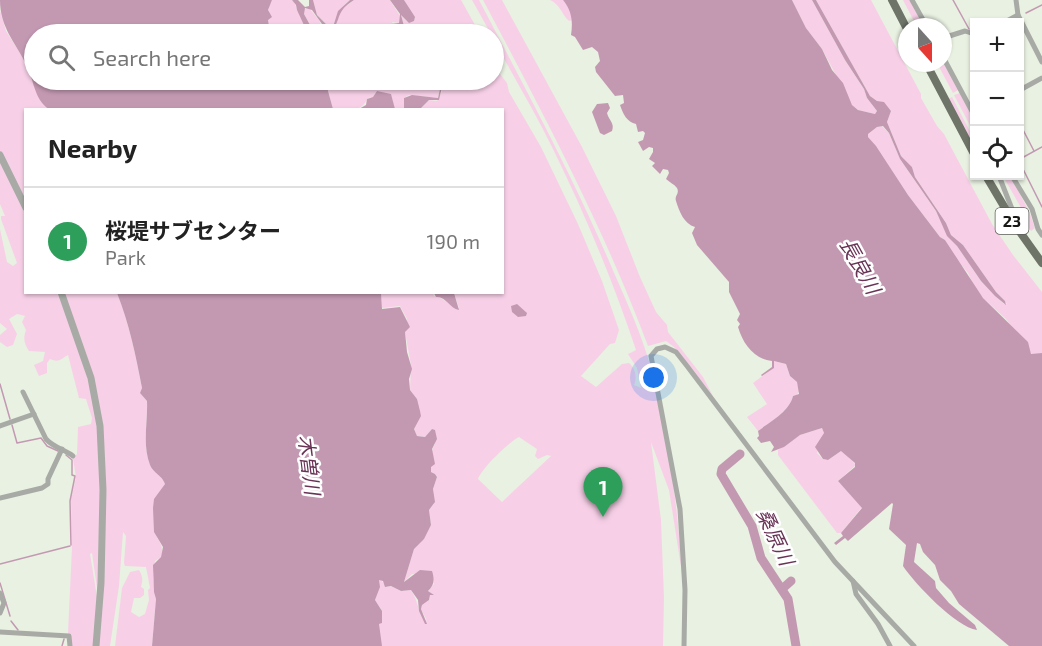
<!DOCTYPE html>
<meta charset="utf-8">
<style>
body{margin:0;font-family:"Exo 2","Noto Sans JP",sans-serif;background:#f2f2f2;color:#222}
.controls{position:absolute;right:18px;top:18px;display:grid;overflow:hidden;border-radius:0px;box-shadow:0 2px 4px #0004}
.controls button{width:54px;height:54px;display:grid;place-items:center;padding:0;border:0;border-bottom:2px solid #e0e0e0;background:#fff;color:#222;font:30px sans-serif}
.compass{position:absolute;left:898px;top:18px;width:54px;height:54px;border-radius:50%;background:#fff;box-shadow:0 2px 4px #0004;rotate:159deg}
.you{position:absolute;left:654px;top:378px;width:21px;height:21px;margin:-15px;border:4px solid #fff;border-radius:50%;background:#1a73e8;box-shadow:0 0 0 9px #1a73e833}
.badge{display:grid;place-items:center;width:39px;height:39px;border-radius:50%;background:#b63d91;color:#fff;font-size:20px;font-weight:700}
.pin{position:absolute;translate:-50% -50px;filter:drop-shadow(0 2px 3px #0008)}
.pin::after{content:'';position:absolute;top:32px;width:21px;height:18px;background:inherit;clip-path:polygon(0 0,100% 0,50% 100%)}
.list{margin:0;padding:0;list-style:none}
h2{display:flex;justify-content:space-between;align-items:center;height:78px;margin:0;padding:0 24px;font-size:26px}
h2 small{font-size:20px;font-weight:400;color:#767676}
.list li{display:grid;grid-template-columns:39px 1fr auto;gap:18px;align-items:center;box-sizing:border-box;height:108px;padding:0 24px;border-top:2px solid #e0e0e0}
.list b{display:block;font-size:22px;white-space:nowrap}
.list p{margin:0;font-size:20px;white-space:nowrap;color:#767676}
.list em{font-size:20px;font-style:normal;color:#767676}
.icon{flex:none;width:33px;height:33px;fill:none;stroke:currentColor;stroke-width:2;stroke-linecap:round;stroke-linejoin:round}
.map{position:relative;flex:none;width:1042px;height:646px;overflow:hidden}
.search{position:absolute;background:#fff;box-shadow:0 2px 4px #0004;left:24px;top:24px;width:480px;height:66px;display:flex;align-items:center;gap:15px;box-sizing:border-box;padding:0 21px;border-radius:33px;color:#767676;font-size:22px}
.panel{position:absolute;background:#fff;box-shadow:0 2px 4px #0004;left:24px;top:108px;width:480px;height:186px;border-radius:0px}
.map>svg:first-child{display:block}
</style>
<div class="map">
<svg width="1042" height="646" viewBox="0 0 1042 646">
<rect width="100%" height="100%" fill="#e9f1e2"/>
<g fill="#f7d0e7" fill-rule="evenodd">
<path d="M272,0H292L294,2L308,34H290L270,28C266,20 267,8 272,0Z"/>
<path d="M313,0H350C336,11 339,18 331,29L317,15Z"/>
<path d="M354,0H390L400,16L399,23L392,22L396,31L399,26H404L401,15L407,21L415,19L404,0H461L480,34H333L332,32L341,10Z"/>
<path d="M472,0H479C524,86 570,171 609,261C622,292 638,325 648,358C668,427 677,501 682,573L669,490L651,442L661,520L664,598L663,646H382C379,641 378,630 379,624L382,622L381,609L375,600L379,587V580H381L387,587L391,586L401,591L411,590C419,602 417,613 427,621L421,609L422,605L429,600L430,594L433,595L428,591L434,584L433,574H412L404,582L414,549L422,540L431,525L429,510L434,504L433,489L437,477L435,474L431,472C430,464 430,451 435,444L432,429L425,437L417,436L414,429L417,399L410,390L411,365L405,332L407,319L400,306L382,308L381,293H433L434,296C445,298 449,306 459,308L454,293L502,292V110L420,109L429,100L437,101L442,91L441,86L436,82L447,80H494V66L507,83L509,92L541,147L578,224L602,281L619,330L615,343L610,344L581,376L596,387L622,364L629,363C636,369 637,378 634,385L641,388L637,368L628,354L636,350C613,281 585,214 553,149C535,112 513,76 494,40V34H491ZM519,437L537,449L535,456L538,459L547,455L551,456L502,502L478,479C482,468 509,442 519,437Z"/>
<path d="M483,0H502L582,147L616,216L640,277L656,312L667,325L668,332L703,377L713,396L674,347L666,341L648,346C603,226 543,113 483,0Z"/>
<path d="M550,0H563L569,7L573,20L569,21C562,15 560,4 550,0Z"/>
<path d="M792,0H812L845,60L864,89L867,98L877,111L875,114L858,110L852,105L822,49L806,28Z"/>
<path d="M816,0H871L921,94V98L937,126L944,134L992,224L1013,255L1042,292V353L1032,355L1006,319L983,298L974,286L968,273L955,257L945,240L940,237L908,195L868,137V134L877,127L882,126L889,133L900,159L936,211L950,239L957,246L981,281L1004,304H1007L996,292L963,245L951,235L946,223L915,177L912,167L901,156L887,122L891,111L884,103L877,101L870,96Z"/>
<path d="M903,0H910L924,27H917Z"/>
<path d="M309,8L319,20L325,34H315L304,14V9Z"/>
<path d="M0,10L6,31L27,64L41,102L49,109L26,110L25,202L0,151Z"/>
<path d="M943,62L958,90L953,93L937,63Z"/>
<path d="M325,80H443L434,83L440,89L438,98L409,95L404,98V110L394,109C391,89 392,98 377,91L373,97L368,98C360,114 350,109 333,109Z"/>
<path d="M960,93L974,121V133L954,95Z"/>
<path d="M952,97L974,139V147L948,99Z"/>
<path d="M0,160L25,213L26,292L58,293C73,336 92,379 97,425C104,481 99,539 98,595L92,553L90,554L98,603L94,646H72L68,633L72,547L71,500L76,477L73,459L77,454L78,427L91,424L92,418L86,399L79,398L68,355C61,359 59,363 50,359L47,363V373L39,376L34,365L43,361L45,352L29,351C24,344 23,338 26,330L22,322L25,316L17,314L9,319L17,334L13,345L7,347L0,342V335L7,329L0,323V229L7,262L13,266L17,263L1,219V216H5L0,204Z"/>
<path d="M1003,176H1010L1029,211L1035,228L1031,231L1027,225L1024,213Z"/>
<path d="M63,293H117C129,323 136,356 142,388L140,393L147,401C148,421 142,444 150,465C153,473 162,475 165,484C157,497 153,503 155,520C156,525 153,530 156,535C160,544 164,546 161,557L155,561L153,578L156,599L152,646H115L122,588L130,572L139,570C143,577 143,580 141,587L144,589V595L140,598H134L131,612L139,617L145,614L149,600L148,590L150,588L146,567L125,566L124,563L126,536L123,532L119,586L110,646H99L102,427L93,376Z"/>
<path d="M774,361L786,364L790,376L797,382L799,391L797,395L793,396C789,412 771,421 758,431L747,417L767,404L753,383L773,368Z"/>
<path d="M822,428L824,433L817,453L823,459L828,460L841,451H843L856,465L838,481L862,507L841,533H837L778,455V450L800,435Z"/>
</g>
<g fill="#c399b2">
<path d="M0,0H272L268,10L272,17L268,20L269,26L272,29L280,30L290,34H34V80H325L333,109H49C34,100 34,79 26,64C15,42 0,27 0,0Z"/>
<path d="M292,0H298L305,7L309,6V0H313L317,15L331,29L333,27L338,11L350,0H354C335,12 342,18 332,31L333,34H325L322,24L312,10L305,8L304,14L315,34H308L297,10L296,5Z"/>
<path d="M390,0H404L415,17L414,21L409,23L401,15L404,26H399L394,32L391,24L399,23L400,14Z"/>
<path d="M563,0H792L806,28L822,49L832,70L843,83L852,105L858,110L875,114L877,111L867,98L864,89L845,60L812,0H816L870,96L877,101L884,102L891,111L887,122L901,156L912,167L915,177L946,223L951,235L963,245L996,292L1005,301L1006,305L995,296L981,281L957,246L947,236L936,211L900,159L889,133L883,126L877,127L868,134V137L876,146L908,195L940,237L945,240L983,298L1028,342L1031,354L1042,353V646H1009L959,604L951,591L940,580L935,565L923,552L920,544L917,543L914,562L935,581L936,588L949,603L975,625L977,630C956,627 915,584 903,566L906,545L889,529L893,504L892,503L848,541L845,538L836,545L834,543L843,536L841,533L862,508L838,481L855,467V463L841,451L828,460L823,459L815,447L824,433L822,428L800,435L784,447L771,452L774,447L770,441L761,443L757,438L759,436L758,431C771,421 789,412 793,396L799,394L797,382L790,376L786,364L774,361V368L762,376L761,375L772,367V361C754,359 743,344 738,327L740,324L737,320L740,314L729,292V282L697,245L692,233L695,227C684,224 679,211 676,201C674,195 680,194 677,188C674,184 669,182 666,179L669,173L668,170L663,169L660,174L652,166L655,163L649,159L653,152V148L649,147L643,151L638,142L643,140L645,133L643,131L638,132L636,124C627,122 623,114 620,105L624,103L623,95L615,96L596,72L595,67L600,61L598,52L592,47L583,50L575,37L571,35C573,22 572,11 563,0Z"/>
<path d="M437,80H447L436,83L442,87L439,100H429L420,109H404V98L412,95L438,98L440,89L434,83Z"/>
<path d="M377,91L391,94L395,109H359L366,105L367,99L373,97Z"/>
<path d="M608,103L610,108L607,113C609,121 615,123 612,131L604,135L600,133L592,112L597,104Z"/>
<path d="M117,293H381L382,309L400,307L410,327L405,332L407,352L412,369L409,379L410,390L417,399L420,411L421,416L414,429L417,436L425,437L432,429L435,430L437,439L432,449L435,464L431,467V472L435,474L437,477L433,489L435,502L429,510L431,525L424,539L414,549L404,582L420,570L432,571C435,580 434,585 428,591L434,595H430L429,600L422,605L421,609L427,624H425L419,611L418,600L411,590L401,591L391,586L385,587L383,581L379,580L380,587L375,600L382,611V623L379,624L382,646H152L156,599L154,592L153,565L161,557L163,547L154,532L153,508L154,499L165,484C162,475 153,473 150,465C142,444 148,422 147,401L140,393L142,388C136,356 129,323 117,293Z"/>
<path d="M434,293H454L459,310C449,308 446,296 436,297Z"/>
<path d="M517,304L527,313L526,316L518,317L512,312L511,306Z"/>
</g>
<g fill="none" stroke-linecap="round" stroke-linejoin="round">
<g stroke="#c399b2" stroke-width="1.5">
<path d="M953,0L969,29"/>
<path d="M1026,13L1042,5"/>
<path d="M1020,124L1034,151"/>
<path d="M1020,159L1042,147"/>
<path d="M1020,163L1042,207"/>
<path d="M0,384L10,419"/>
<path d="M12,425L17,443L41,438L47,446L58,451"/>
<path d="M66,455L72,460V475L75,476L70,501L71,545"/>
<path d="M0,564L70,546"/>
<path d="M0,583L10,616"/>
<path d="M11,621L18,630"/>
<path d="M62,646L64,639"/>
</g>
<g stroke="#c399b2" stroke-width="9">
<path d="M740,454L722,469L721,474L752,526L761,558L788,599L796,646"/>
<path d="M782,589L791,581"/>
</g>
<g stroke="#a8aba5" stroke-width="5">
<path d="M912,0L927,27"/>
<path d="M1016,0L1018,15L1042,62"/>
<path d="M1005,22L1018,15"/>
<path d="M943,38L965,31L974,34"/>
<path d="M943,57L974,115"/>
<path d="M1020,90L1042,78"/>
<path d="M999,176L1014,214L1015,221"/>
<path d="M1012,176L1032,209L1038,229L1042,235"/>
<path d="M23,392L46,439C54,448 64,449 73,456"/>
<path d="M0,426L34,414"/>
<path d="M0,498L42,488L48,484V479L62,449"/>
<path d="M853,581L856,594L878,624L890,646"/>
<path d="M0,593L4,603L0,613"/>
<path d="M0,632L69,636L70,646"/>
<path d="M684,646L685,590L680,509L651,356L657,349L665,347L676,352L687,366L835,562L914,646"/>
</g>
<g stroke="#a8aba5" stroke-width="7">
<path d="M0,155L26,208"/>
<path d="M61,292L91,378L100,426L103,490L101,583L96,646"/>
</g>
<g stroke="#6e7468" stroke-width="8">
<path d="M892,0L907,29"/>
<path d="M926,63L974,154"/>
<path d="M986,176L1015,225L1042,263"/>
</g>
</g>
<g text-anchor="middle" stroke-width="5" stroke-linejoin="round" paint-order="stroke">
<rect fill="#fff" stroke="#5c5d5a" stroke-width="1.5" x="995.5" y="208" width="33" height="26" rx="4.5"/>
<g font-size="16" font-weight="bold" fill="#161813">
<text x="1012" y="227">23</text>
</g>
<g font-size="20" font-style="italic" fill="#693356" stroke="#fff">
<text transform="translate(860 266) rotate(61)" y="7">長良川</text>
<text transform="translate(309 465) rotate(83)" y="7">木曽川</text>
<text transform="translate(775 537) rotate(65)" y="7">桑原川</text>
</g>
</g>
</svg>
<div class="controls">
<button>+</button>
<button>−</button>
<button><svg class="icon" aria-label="locate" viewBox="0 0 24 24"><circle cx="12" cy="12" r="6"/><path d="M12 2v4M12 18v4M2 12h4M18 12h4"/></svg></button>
</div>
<svg class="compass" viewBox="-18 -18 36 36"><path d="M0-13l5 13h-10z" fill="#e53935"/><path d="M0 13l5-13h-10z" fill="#767676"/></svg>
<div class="you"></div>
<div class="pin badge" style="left:603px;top:517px;background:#2e9e5b">1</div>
<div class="search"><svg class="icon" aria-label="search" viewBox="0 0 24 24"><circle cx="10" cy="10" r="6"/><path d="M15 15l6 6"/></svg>Search here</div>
<section class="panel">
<h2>Nearby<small></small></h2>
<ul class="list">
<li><span class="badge" style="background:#2e9e5b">1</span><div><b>桜堤サブセンター</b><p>Park</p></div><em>190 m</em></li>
</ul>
</section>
</div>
